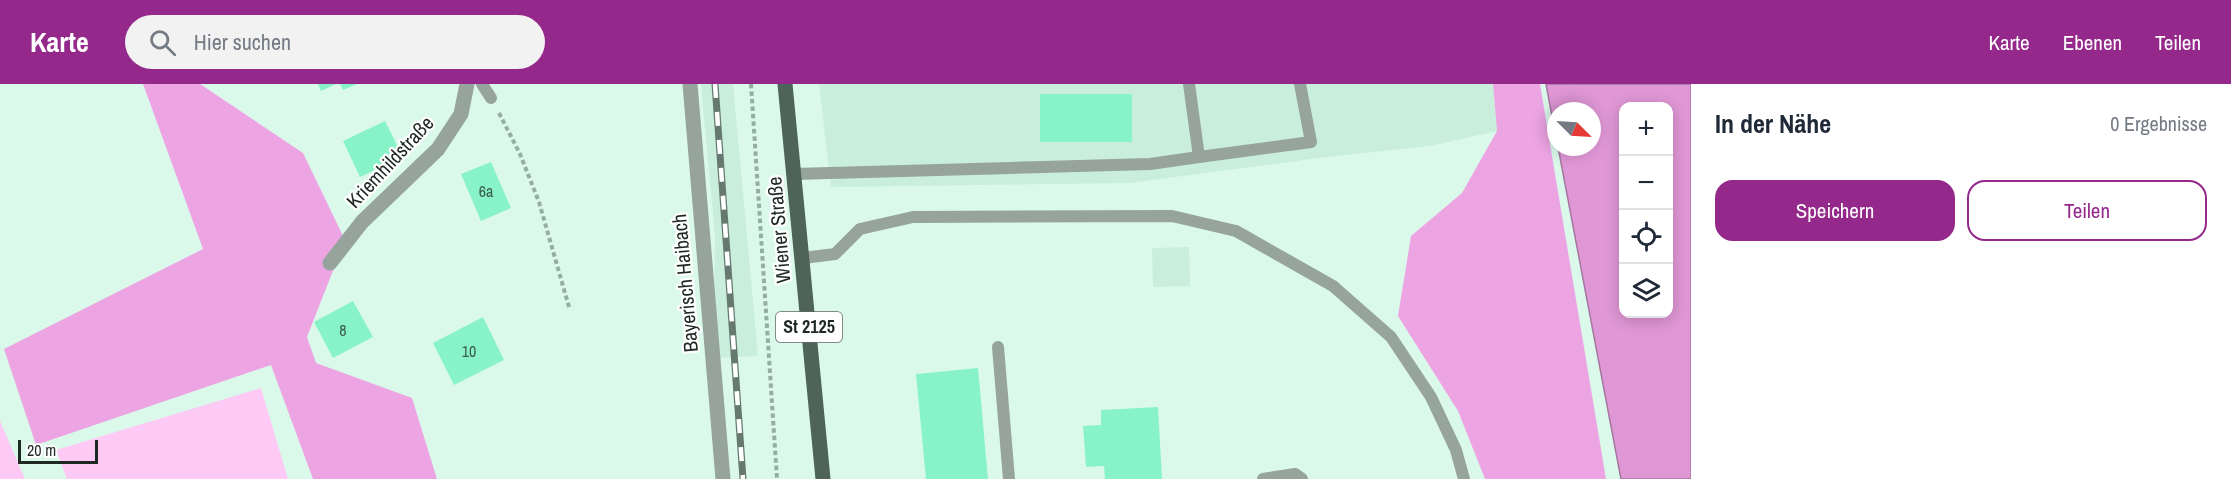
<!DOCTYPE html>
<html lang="de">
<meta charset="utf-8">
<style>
body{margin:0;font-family:"Archivo Narrow",sans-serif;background:#f2f2f3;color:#1f2937}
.controls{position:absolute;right:18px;top:18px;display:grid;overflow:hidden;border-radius:12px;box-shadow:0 3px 15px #0003}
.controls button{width:54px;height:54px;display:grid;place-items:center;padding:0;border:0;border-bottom:2px solid #e0e1e3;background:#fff;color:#1f2937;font:30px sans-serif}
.compass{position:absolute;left:1547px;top:18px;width:54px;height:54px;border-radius:50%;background:#fff;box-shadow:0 3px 15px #0003;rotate:114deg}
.scale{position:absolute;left:18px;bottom:15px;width:80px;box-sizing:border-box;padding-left:6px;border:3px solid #1e2924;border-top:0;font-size:16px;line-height:21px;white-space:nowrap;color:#1e2924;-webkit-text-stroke:4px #fff;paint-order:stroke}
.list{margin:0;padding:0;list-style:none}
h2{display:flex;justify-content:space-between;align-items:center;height:78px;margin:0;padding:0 24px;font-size:26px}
h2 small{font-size:20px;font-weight:400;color:#747a83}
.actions{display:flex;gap:12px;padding:18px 24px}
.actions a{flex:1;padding:14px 0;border:2px solid #94298b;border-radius:18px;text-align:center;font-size:21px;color:#94298b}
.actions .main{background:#94298b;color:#fff}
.icon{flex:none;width:33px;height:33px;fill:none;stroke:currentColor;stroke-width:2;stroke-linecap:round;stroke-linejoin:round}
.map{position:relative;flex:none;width:1691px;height:395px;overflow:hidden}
header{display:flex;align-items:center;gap:36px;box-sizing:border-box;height:84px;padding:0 30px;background:#94298b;color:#fff}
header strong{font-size:28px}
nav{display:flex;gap:33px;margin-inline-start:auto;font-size:21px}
.search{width:420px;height:54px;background:#f2f2f3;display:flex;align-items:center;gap:15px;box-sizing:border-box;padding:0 21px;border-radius:33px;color:#747a83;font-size:22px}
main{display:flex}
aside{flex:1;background:#fff}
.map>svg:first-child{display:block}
</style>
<header>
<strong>Karte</strong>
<div class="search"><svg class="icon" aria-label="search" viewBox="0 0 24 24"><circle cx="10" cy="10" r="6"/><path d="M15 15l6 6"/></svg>Hier suchen</div>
<nav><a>Karte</a><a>Ebenen</a><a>Teilen</a></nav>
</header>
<main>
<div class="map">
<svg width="1691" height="395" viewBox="0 0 1691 395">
<rect width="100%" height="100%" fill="#dbf9eb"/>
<g fill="#c9eedc">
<path d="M701,0H733L758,272L713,274L715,152Z"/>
<path d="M819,0H1493L1497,47L1430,62L1326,73L1129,99L831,103Z"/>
<path d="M1189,163L1190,202L1153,203L1152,164Z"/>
</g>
<g fill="#fdcaf6">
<path d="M261,304L288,395H67L56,366Z"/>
<path d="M0,337L25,395H0Z"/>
</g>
<g fill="#eda4e3">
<path d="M143,0H200L303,69L345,156L307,253L316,279L412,314L437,395H313L271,281L36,361L4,265L203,165Z"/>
<path d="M1493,0H1540L1606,395H1485L1458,327L1398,232L1411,152L1462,109L1497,47Z"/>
</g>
<path fill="#df97d5" stroke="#a576a0" stroke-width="1.5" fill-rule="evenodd" d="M1546,0H1691V395H1621L1558,63H1592V27H1556V54ZM1624,22H1668V230H1624Z"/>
<g fill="#89f3c8">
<path d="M318,0H336L321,7Z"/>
<path d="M340,0H357L343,6Z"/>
<rect x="1040" y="10" width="92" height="48"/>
<path d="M385,37L403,73L360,93L343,57Z"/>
<path d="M491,78L511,124L481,137L461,90Z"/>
<path d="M353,217L373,253L333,274L314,238Z"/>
<path d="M483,233L504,276L454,301L433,259Z"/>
<path d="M978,284L988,395H926L916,290Z"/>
<path d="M1158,323L1162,395H1105L1104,382L1086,383L1083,342L1101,341V326Z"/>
</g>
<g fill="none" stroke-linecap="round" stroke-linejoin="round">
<g stroke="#96ada2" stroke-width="4" stroke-dasharray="4.5 3" stroke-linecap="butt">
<path d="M751,0L777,395"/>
<path d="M499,29L520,70L539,118L569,223"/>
</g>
<g stroke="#97a39d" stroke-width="12">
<path d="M482,0L491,14"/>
<path d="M1199,73L1311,58L1300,0"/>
<path d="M794,90L1150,80L1199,73L1189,0"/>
<path d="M803,174L835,170L860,145L913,133L1172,132L1236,147L1333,202L1391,253L1431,313L1456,366L1464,395"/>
<path d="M998,263L1009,395"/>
<path d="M1263,395L1295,390L1302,395"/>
</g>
<g stroke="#97a39d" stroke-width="15">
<path d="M690,0L723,395"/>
<path d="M330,179L362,138L438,65L461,30L467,0"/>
</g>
<path stroke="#4e6359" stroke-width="15" d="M785,0L823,395"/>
<defs>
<path id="rail" d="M715,0L743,395"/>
</defs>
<use href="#rail" stroke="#667970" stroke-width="7"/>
<use href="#rail" stroke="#fff" stroke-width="4.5" stroke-dasharray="14" stroke-linecap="butt"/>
</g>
<g text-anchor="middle" stroke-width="4.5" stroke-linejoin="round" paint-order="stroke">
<g font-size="16" fill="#395c4d">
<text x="486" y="113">6a</text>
<text x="343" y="252">8</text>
<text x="469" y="273">10</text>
</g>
<rect fill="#fff" stroke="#626966" stroke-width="1.5" x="776" y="228" width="66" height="30" rx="4.5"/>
<g font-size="18" font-weight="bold" fill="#1e2924">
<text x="809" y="249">St 2125</text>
</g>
<g font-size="20" fill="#1e2924" stroke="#fff">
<text transform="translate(390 78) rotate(-47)" y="7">Kriemhildstraße</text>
<text transform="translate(779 146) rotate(-95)" y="7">Wiener Straße</text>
<text transform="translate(685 199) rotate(-95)" y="7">Bayerisch Haibach</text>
</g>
</g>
</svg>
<div class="controls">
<button>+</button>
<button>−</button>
<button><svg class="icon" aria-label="locate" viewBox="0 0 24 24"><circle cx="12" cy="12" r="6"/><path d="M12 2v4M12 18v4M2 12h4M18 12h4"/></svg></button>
<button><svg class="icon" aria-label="layers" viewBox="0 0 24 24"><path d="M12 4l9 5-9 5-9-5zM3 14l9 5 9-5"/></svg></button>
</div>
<svg class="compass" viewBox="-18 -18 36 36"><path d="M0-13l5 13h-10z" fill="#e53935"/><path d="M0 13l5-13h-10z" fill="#747a83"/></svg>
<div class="scale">20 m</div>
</div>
<aside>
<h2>In der Nähe<small>0 Ergebnisse</small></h2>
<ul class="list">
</ul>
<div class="actions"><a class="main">Speichern</a><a>Teilen</a></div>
</aside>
</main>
